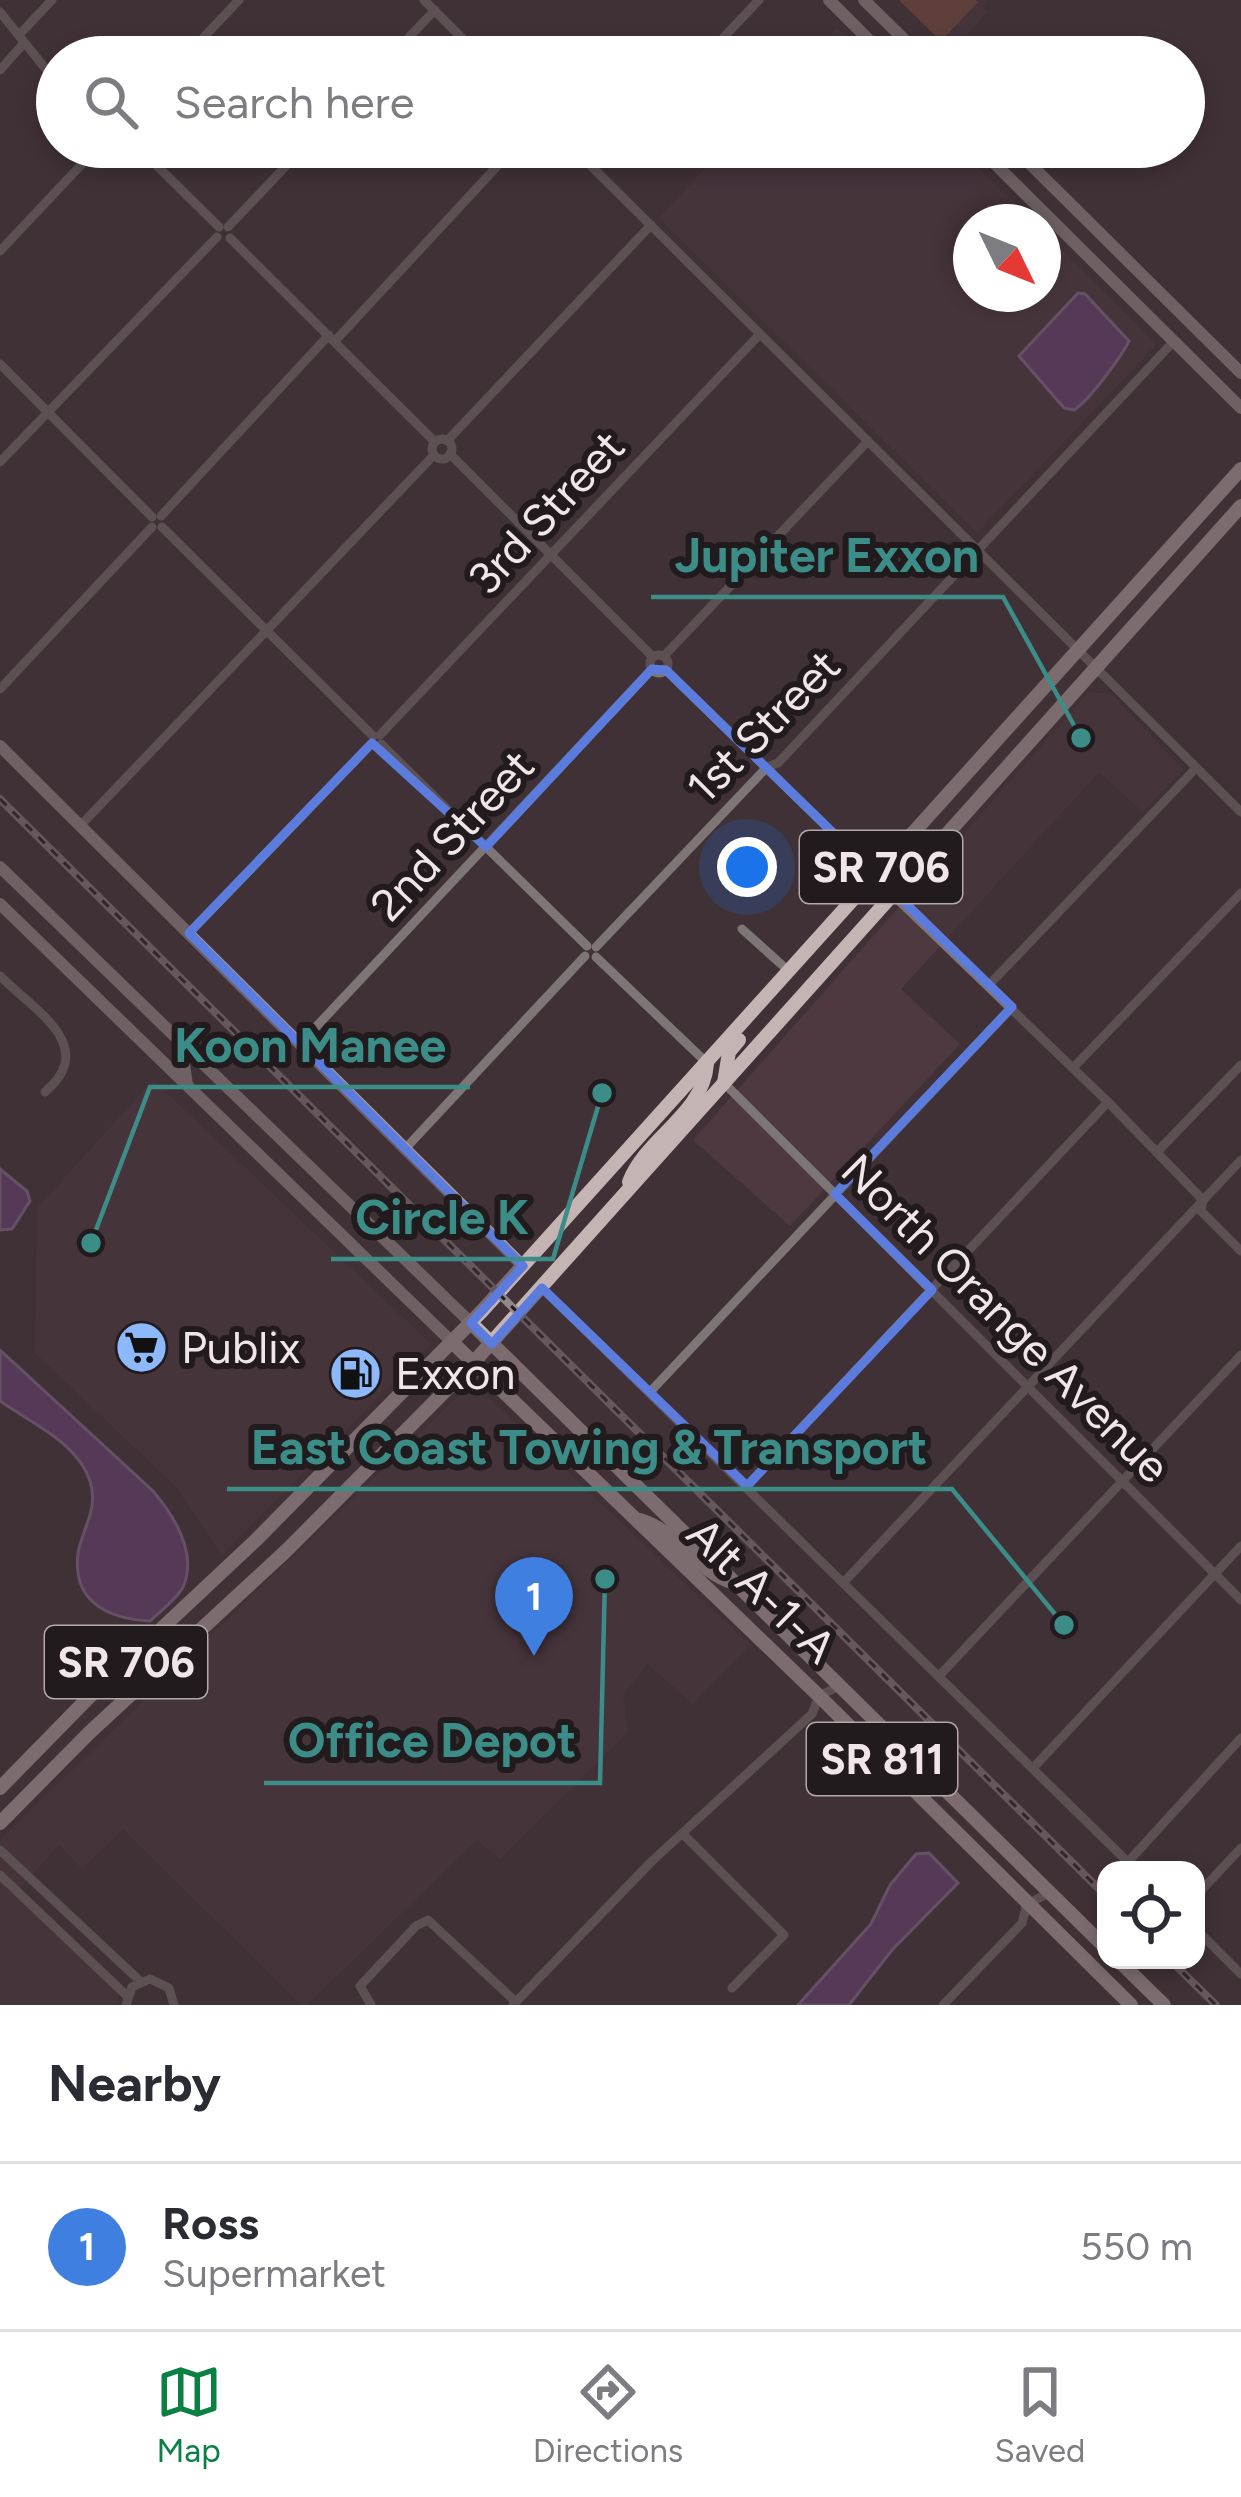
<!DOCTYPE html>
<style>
body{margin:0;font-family:Figtree,sans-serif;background:#f2f2f3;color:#2b2b33}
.controls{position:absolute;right:36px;bottom:36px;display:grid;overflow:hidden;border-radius:24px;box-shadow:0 6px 18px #0003}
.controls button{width:108px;height:108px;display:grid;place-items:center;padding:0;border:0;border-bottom:3px solid #e1e1e2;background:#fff;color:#2b2b33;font:60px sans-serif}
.compass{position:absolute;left:953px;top:204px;width:108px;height:108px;border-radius:50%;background:#fff;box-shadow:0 6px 18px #0003;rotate:133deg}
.you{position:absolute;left:747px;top:867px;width:42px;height:42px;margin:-30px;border:9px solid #fff;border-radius:50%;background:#1a73e8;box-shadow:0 0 0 18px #1a73e833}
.badge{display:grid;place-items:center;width:78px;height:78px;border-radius:50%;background:#0b8043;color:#fff;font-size:39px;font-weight:700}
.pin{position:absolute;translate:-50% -99px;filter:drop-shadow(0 3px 6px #0008)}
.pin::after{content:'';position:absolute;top:63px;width:42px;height:36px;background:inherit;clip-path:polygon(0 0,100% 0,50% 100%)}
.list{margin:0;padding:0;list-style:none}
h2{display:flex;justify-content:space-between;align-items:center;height:156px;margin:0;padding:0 48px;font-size:51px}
h2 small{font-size:39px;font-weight:400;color:#7c7c81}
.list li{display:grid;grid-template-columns:78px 1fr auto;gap:36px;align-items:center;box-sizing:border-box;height:168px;padding:0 48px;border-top:3px solid #e1e1e2}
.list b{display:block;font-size:45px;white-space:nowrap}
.list p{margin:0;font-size:39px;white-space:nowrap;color:#7c7c81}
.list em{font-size:39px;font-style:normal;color:#7c7c81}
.icon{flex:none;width:66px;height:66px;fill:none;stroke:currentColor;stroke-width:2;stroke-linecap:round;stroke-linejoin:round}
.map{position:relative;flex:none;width:1241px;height:2005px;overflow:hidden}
.search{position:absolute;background:#fff;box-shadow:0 6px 18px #0003;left:36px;right:36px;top:36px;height:132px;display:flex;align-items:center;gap:30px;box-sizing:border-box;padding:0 42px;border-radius:66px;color:#7c7c81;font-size:45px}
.sheet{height:324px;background:#fff}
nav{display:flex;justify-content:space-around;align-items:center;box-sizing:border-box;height:168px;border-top:3px solid #e1e1e2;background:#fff;font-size:33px;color:#7c7c81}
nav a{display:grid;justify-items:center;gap:6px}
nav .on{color:#0b8043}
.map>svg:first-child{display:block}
</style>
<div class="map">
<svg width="1241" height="2005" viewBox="0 0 1241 2005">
<rect width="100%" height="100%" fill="#403136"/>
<g fill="#4e3940">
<path d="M899,0H987L982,6L987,12L952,52Z"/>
<path d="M837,28L866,57H810Z"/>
<path d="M725,147H957L1034,222H971V294H1043V231L1157,344L977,533L659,218Z"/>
<path d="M1089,692L1111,694L1183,769L1143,812L1099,772L901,989L960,1044L790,1226L693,1140Z"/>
<path d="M153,1080L431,1344L222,1555L175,1486L35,1353L37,1208Z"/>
<path d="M481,1390L750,1645L693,1704L648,1664L623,1695L628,1732L500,1859L477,1840L307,2005H301L123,1829L82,1869L59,1845L14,1894L119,1992L117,2005H0V1840L461,1393Z"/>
</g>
<path fill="#845141" d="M899,0H976L978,2L941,41Z"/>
<g fill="#6f447c" stroke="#96759d" stroke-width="3">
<path d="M1078,293L1085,294L1129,341C1121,357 1089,401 1074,410L1064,408L1019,356Z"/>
<path d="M0,1169L27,1191L30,1201L12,1229L0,1230Z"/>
<path d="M0,1350L153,1491C174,1516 198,1553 183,1587C177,1599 160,1611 150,1621C110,1619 72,1603 78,1554C82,1528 99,1510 90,1481C77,1442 31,1423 0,1401Z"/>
<path d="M929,1853L958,1883L892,1950L849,2005H798L871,1924L890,1885L916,1854Z"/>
</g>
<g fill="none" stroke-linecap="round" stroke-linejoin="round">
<g stroke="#7e7676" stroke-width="9">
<path d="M424,0L481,57"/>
<path d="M0,12L57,83"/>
<path d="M19,35L52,0"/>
<path d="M185,57L239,0"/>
<path d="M390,57L435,10"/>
<path d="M705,57L759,0"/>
<path d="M0,70L24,43"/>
<path d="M138,147L219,227"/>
<path d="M572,147L1241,812"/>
<path d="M228,227L304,147"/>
<path d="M230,238L435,442"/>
<path d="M0,251L98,147"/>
<path d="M335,341L515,147"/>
<path d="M0,364L152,517"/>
<circle cx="442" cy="449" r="10"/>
<path d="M447,441L651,225"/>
<path d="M450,454L653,657"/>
<path d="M0,462L217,237"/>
<path d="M161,516L329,335"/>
<path d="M162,527L373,736"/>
<circle cx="659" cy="664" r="9"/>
<path d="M664,656L868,441"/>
<path d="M666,670L875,874"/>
<path d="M0,689L152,527"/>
<path d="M380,735L760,334"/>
<path d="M381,744L587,946"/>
<path d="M80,826L434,455"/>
<path d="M892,894L1108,1102L1203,1200L1201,1211L1241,1251"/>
<path d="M742,929L782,965"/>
<path d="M189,933L372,743"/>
<path d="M596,947L767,767L778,763L1174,341"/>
<path d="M596,957L707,1063"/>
<path d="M0,976C35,1011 99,1046 45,1092"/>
<path d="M988,986L1196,768"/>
<path d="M299,1045L652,669"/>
<path d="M1073,1068L1241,893"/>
<path d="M724,1083L1241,1600"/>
<path d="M404,1150L585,956"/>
<path d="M1157,1152L1241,1065"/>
<path d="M542,1288L1136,1870"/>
<path d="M651,1391L1012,1007"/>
<path d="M747,1486L1108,1102"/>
<path d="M844,1582L1241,1160"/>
<path d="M939,1676L1241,1355"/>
<path d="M1033,1768L1241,1546"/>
<path d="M684,1835L784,1935L732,1988"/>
<path d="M0,1850L140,1981"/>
<path d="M1128,1862L1241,1738"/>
<path d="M0,1875L127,1996"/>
<path d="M1196,1896L1241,1848"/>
<path d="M1196,1929L1241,1974"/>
<path d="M126,2005L132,1987L150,1979L169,1988L174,2005"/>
<path d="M371,2005L360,1986L416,1926L428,1920L516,2002"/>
<path d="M513,2005L652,1861L812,1714L819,1696L841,1685"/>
<path d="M943,2005L1022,1923L1027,1904L1051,1892"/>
</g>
<g stroke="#a69999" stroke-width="12">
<path d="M829,0L886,57"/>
<path d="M864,0L922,57"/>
<path d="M978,147L1241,408"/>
<path d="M1013,147L1241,373"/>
<path d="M0,746L523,1266"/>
<path d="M0,867L471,1323"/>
<path d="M0,904L452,1342"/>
<path d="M181,1044L187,1085"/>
</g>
<g stroke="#c5b4b4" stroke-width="14">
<path d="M724,1083L729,1052L739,1040"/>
<path d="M629,1182C646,1137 703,1115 707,1064"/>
<path d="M471,1323L1106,1948"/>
<path d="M452,1342L819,1696L1131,2005"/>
<path d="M640,1520C682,1534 695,1571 734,1583"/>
<path d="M0,1788L97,1689L256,1540L482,1311L1241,469"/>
<path d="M0,1823L89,1733L287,1550L473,1363L1241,506"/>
<path d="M1118,1960L1164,2005"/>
</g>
<defs>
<g id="rail">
<path d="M0,799L1106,1896"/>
<path d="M1170,1960L1216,2005"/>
</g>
</defs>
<use href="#rail" stroke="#92868a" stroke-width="8"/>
<use href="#rail" stroke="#221b1d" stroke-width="3" stroke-dasharray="9" stroke-linecap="butt"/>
</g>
<path d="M0 0H1241V2005H0ZM652,669L666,670L1012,1007L835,1194L932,1290L747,1486L542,1288L492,1344L471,1323L523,1266L189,933L372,743L486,847Z" fill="#403136" fill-opacity=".55" fill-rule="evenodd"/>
<path fill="none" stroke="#5c7cdd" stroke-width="9" stroke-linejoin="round" d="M652,669L666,670L1012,1007L835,1194L932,1290L747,1486L542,1288L492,1344L471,1323L523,1266L189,933L372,743L486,847Z"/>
<defs>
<symbol id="supermarket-disc" viewBox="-11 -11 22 22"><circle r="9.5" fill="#8db9fc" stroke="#221b1d"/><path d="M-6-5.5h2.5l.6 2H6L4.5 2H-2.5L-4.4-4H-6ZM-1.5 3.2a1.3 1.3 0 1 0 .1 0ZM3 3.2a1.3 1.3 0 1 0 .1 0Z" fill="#111"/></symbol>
<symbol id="fuel-disc" viewBox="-11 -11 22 22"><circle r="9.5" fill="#8db9fc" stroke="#221b1d"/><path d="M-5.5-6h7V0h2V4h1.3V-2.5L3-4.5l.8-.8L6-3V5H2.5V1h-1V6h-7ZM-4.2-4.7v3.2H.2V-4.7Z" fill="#111"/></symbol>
</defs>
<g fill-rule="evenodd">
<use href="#supermarket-disc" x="112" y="1318" width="59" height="59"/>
<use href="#fuel-disc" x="326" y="1344" width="59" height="59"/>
</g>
<g text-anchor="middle" stroke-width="12" stroke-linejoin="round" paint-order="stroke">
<g fill="#221b1d" stroke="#b2a9ac" stroke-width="3">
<rect x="800" y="831" width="162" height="72" rx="9"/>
<rect x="45" y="1626" width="162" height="72" rx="9"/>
<rect x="807" y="1723" width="150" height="72" rx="9"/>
</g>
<g font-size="42" font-weight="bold" fill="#f0e6e9">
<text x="881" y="882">SR 706</text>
<text x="126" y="1677">SR 706</text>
<text x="882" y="1774">SR 811</text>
</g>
<g font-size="45" fill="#f0e6e9" stroke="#221b1d">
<text transform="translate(546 512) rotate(-47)" y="16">3rd Street</text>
<text transform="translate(763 726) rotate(-45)" y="16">1st Street</text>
<text transform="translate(452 835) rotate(-47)" y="16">2nd Street</text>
<text transform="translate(1006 1318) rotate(45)" y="16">North Orange Avenue</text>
<text transform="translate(762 1590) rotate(44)" y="16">Alt A-1-A</text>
</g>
<g font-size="45" fill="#f0e6e9" stroke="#221b1d" text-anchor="start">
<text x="181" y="1363">Publix</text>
<text x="395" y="1389">Exxon</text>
</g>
</g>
<path fill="none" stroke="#3c8c87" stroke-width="4.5" d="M1081 738L1003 597H651M91 1243L150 1087H470M602 1093L553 1259H331M1064 1625L952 1489H227M605 1579L600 1783H264"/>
<g fill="#3c8c87" stroke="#221b1d" stroke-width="4.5">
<circle cx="1081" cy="738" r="12"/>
<circle cx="91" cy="1243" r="12"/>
<circle cx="602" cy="1093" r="12"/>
<circle cx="1064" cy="1625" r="12"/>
<circle cx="605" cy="1579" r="12"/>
</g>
<g font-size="48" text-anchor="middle" font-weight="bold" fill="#3c8c87" stroke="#221b1d" stroke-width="12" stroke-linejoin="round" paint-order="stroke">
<text x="827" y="572">Jupiter Exxon</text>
<text x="310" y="1062">Koon Manee</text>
<text x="442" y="1234">Circle K</text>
<text x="589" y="1464">East Coast Towing &amp; Transport</text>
<text x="432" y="1757">Office Depot</text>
</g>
</svg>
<div class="controls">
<button><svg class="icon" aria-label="locate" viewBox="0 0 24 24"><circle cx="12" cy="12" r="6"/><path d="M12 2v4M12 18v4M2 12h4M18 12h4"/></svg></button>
</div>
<svg class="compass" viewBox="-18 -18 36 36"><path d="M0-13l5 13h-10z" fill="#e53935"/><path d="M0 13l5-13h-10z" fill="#7c7c81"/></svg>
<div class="you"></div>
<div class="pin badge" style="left:534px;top:1656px;background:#3f7fe0">1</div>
<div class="search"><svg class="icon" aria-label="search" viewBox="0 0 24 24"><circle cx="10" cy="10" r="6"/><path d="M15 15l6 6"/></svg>Search here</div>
</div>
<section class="sheet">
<h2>Nearby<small></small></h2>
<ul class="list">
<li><span class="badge" style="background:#3f7fe0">1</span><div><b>Ross</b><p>Supermarket</p></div><em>550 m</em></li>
</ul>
</section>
<nav>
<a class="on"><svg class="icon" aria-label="map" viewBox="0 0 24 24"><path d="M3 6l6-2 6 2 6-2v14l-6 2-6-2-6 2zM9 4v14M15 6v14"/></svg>Map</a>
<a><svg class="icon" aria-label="directions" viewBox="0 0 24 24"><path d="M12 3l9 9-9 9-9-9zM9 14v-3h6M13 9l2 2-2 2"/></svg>Directions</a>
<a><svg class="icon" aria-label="saved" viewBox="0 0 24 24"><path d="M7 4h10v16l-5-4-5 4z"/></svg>Saved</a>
</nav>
